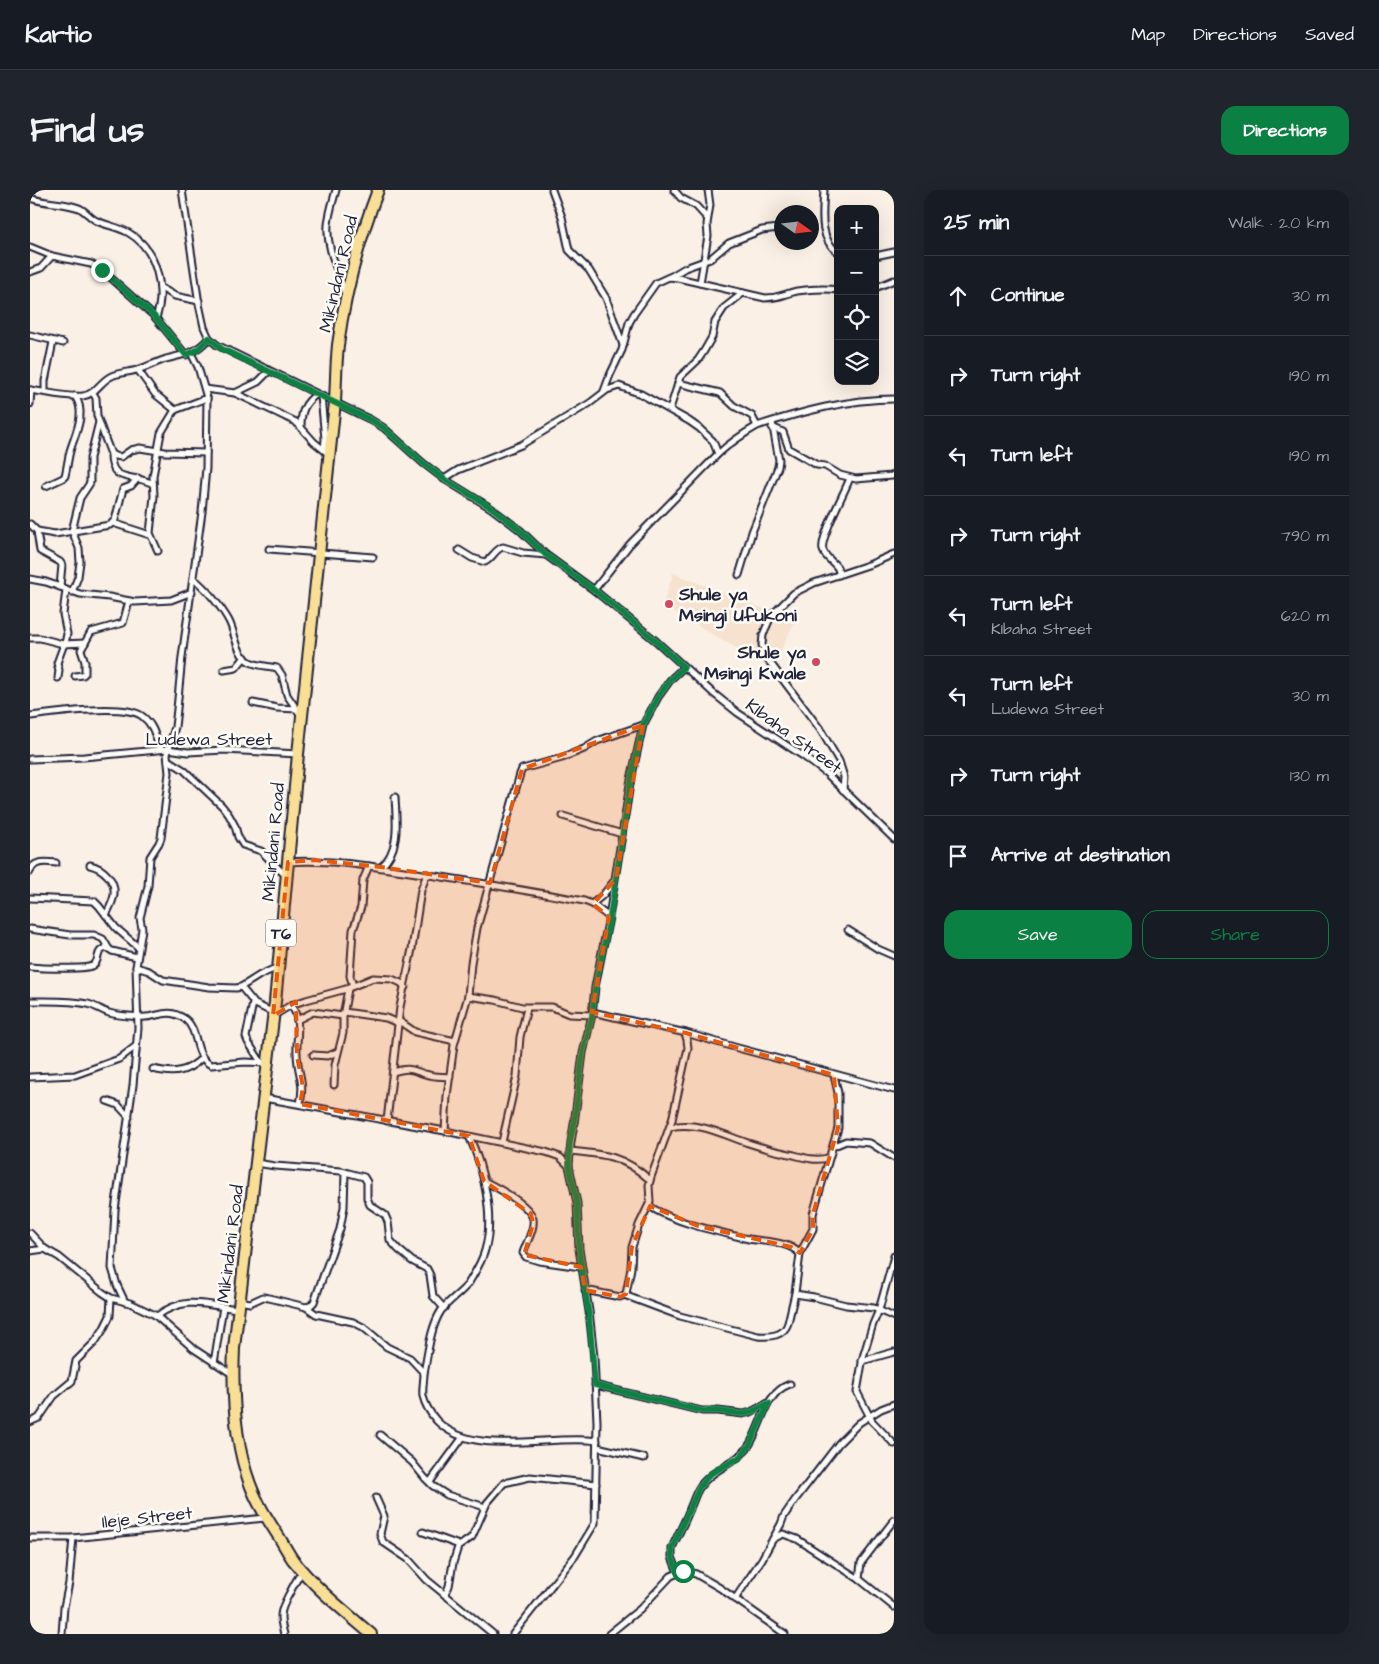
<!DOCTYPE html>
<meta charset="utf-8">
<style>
body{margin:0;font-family:"Architects Daughter",sans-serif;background:#20242c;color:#f1f3f6}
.controls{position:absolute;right:15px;top:15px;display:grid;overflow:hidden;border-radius:10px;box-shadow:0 5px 20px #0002}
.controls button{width:45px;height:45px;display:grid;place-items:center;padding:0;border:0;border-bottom:1px solid #363941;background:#171b24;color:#f1f3f6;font:25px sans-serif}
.compass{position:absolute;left:744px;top:15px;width:45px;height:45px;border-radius:50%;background:#171b24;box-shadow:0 5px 20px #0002;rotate:104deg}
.stop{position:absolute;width:15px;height:15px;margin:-11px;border:4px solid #0b8043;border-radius:50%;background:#fff}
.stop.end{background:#0b8043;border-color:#fff;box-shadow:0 1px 5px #0008}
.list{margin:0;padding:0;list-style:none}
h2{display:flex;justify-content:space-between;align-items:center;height:65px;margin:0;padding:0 20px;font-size:21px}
h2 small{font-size:16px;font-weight:400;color:#9ea1a6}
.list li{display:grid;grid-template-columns:32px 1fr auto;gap:15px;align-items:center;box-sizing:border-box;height:80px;padding:0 20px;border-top:1px solid #363941}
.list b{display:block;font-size:19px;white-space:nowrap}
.list p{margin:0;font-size:16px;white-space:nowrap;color:#9ea1a6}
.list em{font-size:16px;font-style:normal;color:#9ea1a6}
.actions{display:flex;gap:10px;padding:15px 20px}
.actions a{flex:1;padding:11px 0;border:1px solid #0b8043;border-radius:15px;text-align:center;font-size:18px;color:#0b8043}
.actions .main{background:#0b8043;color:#fff}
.icon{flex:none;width:28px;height:28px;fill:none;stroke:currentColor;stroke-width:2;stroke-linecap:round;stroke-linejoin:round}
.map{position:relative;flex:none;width:864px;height:1444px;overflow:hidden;border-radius:15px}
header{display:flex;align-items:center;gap:30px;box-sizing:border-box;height:70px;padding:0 25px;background:#171b24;border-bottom:1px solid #363941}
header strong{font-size:24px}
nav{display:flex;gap:28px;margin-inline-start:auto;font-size:18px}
.intro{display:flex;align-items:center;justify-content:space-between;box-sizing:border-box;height:120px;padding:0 30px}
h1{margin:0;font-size:35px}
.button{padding:12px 22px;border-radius:15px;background:#0b8043;color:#fff;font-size:18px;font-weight:700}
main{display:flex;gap:30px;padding:0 30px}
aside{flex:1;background:#171b24;border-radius:15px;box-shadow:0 5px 20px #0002}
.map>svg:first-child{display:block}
</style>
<header>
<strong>Kartio</strong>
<nav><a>Map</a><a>Directions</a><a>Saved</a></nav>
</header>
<div class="intro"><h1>Find us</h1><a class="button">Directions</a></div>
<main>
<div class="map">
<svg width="864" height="1444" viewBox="0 0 864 1444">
<rect width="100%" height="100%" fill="#faf0e5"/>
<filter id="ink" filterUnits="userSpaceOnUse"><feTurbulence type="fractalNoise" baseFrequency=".02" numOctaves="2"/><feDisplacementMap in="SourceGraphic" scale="10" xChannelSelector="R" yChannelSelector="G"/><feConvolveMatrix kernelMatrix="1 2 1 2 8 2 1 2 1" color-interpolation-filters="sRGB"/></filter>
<g filter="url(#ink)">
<path fill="#f6e2cf" d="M643,383L765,431L742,479L633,415Z"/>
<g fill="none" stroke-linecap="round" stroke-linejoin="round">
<defs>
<g id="street">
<path d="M152,0L169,114L174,137L179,148L187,155L341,230L354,238L393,273L414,289L461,318L490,340L516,365L564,400L626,451L683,503L708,523L773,566L797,584L864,649"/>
<path d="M306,0C303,11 299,23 298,35C296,58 309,82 315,104"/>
<path d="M522,0L532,27L539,60L559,80L576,108L593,155"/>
<path d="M644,0L651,8L666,16L677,28"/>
<path d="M794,0C793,20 788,49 808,62"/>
<path d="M0,8C16,14 33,12 49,18C56,21 60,28 67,31C78,36 89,37 99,43C127,59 136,100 126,128"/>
<path d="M0,57L22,66L61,74L72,80L124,126L156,165"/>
<path d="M845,66L864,62"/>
<path d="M0,82L11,78L22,66"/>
<path d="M640,87L655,78L680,69L699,53L732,40L749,38"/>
<path d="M670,93L678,46L677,34L680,15L678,0"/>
<path d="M131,98L145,106L169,111"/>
<path d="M845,98L864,90"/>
<path d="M0,145L33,153"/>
<path d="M108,180L125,204L145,220"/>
<path d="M648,193L690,203L704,216L722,226L727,236"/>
<path d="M175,199L205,203L266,232L284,252L299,264"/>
<path d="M0,200C16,202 38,208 53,206C67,204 71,189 84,185C93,182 102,182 110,179C119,176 127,172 136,169C155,164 165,164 179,148"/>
<path d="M574,201L580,185L592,160L599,133L604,124L626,93L639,87L648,88L735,108C751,108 753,104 767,101C781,99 794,98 808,100"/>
<path d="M15,202V191L23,152"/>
<path d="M63,203L66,208L67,226L76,251L81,264L85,266L91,267L101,260L110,258L135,262L176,263"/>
<path d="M205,203L228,192L239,181"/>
<path d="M291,206L295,249L294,260"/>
<path d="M0,214L1,200"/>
<path d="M640,219L650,187L668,170L674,161L682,147L685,132L694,118L713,103"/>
<path d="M271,237C271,222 274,213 287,204"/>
<path d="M742,237L753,242L759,259L787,275L795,276L810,285L826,289L862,286L864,284"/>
<path d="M81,264C80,295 105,283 123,294"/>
<path d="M414,289L428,280L491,255L560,213L577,200L589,196L611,204L659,231L669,238L683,251L688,264"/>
<path d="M16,296L33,288L35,286C37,278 38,269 40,261C45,244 57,223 45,206"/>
<path d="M83,333L120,345"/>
<path d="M0,334L7,341L10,361L30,372L32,375L30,397"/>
<path d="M7,341L25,344L80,335L85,330L93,299L101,296L108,288"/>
<path d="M239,359L343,367"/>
<path d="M429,360L442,368L455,372C463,368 465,359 473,357L493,363L516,365"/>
<path d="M128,361L120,343L124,306L123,286L131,243L145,220L177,208"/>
<path d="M709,385L722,342L748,277L749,270L742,232"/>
<path d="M809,385C810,373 796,371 793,360C789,349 815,302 820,288"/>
<path d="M0,389L16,392L50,404L79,407L105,412L141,410L162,402"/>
<path d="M164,389C176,398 192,418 199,431C206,445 206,464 220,472C228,476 239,476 247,478L252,485L257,505L270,524"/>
<path d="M564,400L600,354L688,264C700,253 713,244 727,236C771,222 818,209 864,209"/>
<path d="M42,402L48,387L50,372L49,358L42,341L50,308L60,293V268L69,232"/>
<path d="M0,448H10L33,454L55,453"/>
<path d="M35,454L37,444L33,424L36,400"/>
<path d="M194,480L206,478L215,467"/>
<path d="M45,486L53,485L55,483V472L51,460L61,442L93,433L99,411"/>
<path d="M28,488L29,480L27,473L34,454"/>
<path d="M223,513L247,518L267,519"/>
<path d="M0,526C23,523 95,513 112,526C124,535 125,546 130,559"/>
<path d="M0,569L54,567L138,559L158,562L194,560L268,564"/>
<path d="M138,570L154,580L192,616L199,625L205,636L208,647L213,655L231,661L256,686"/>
<path d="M813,600L814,587L809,571L790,539L738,470L732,455L733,445L741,426L764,403L784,393L841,374L864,364"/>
<path d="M533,626L592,644"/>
<path d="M258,672C298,669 340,676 380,682C438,691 496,700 554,711L562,714L579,727"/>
<path d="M60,675C73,678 86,690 84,705C83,712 79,719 76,725"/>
<path d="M351,677C371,659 366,630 365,607"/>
<path d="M0,682C3,670 16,672 26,673"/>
<path d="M0,708L64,711L69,716L86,738L108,757"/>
<path d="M562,714L573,705L584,691"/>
<path d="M0,739L40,745H64L73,749L79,759L82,761L107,767"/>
<path d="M818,740L848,759L864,766"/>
<path d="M0,777C9,778 59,780 64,775C71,769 64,760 78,758"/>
<path d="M106,777L119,781L133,790L179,797L206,798L211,797L230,785L248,777"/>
<path d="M323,796L320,786L323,740L331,717L333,690L339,676"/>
<path d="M211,797L225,814L244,823"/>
<path d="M438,806L465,810L492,817H522L539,824L562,825"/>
<path d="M0,811C19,811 39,810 58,814C66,816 72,821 79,823C89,826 100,826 110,827C127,829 136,816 155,829C170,841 163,866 181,875L215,872L238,873"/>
<path d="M223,813L216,847L218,852L231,872"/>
<path d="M261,815C272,830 266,847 267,864C268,886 275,891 270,914"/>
<path d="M314,822L356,828L368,833"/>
<path d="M562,822L656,843L704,857L864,900"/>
<path d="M243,826L261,815L276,810L316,799L343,788L362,789L371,793L375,797"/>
<path d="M267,830L283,822L313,826"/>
<path d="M369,831L385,842L425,851"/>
<path d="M283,865L298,866L307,862"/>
<path d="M123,879C144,884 156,883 172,868"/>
<path d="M363,882C382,876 382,881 399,885C406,887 413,886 420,887"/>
<path d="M0,887L45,885L89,869L106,856"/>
<path d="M304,895L305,875L313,843V826L318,799"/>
<path d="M234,908L415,941L516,962L530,967L539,976"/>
<path d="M77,911L88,915L99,927"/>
<path d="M357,931L370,817L382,759L391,700L397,684"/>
<path d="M640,937C669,931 691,944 718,953C733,958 749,962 764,965C775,968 786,971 798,968"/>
<path d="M415,941L417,906L424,855L438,806L441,773L447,738L490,584L492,579L496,578L532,568L554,559L567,551L613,535"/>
<path d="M472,952L487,886L490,847L497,818"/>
<path d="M804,956L816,951L840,953L864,968"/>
<path d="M540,961C574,964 594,966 620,990"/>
<path d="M226,973L245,976L311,981L334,987L337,992V1008L340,1015L355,1025L358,1032L360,1050L368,1059L382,1071L397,1079L400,1085L403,1106L414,1118"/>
<path d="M454,991C466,997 500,1015 503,1029C505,1039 496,1053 493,1063L496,1067L509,1071L551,1077"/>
<path d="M0,1043L15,1059L29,1067L72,1102L81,1108L100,1113L125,1125L164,1159L202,1184"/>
<path d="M0,1061L15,1059"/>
<path d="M770,1063L783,1039V1024L808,938V903L804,885"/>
<path d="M864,1066L849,1120L843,1134L833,1167L827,1202L842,1231L864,1254"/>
<path d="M555,1100L590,1107L596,1104L601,1078L602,1057L609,1035L620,1012L619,995L621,987L642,930L658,858L657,850L655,843"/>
<path d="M765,1104L784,1107L816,1115L844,1118L864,1127"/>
<path d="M594,1105L650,1126L728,1146C741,1147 754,1146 758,1133L765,1103L770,1064C760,1051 734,1052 719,1049C689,1042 645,1033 619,1016"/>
<path d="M209,1111L220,1113L233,1107L239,1108L276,1117L280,1116L284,1112L310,1039L314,1017L315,982"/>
<path d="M95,1112L87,1095L82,1078L85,1020L103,895L108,838L106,777L112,739L110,728L118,696L120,667L129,653L131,648L139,583L137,564L145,537L147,519L152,467L172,322L176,278L177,208L168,177L161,163"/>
<path d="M276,1117L286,1124L323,1132L333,1137L357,1157L380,1168L394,1183C394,1191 392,1199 393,1206C395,1215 400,1223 406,1230C442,1269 520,1244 567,1251"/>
<path d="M127,1126C155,1105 176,1115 208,1119"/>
<path d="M832,1171L864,1162"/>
<path d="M184,1173L193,1117"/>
<path d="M394,1183C398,1164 400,1138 411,1121C418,1111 430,1104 438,1094C444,1084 452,1072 455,1060C465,1027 453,976 439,946"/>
<path d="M565,1195L672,1221H688L713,1224L721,1222L738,1213"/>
<path d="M0,1232L9,1228L24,1206L42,1191L46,1171L65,1152L73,1140L80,1126L81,1108"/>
<path d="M350,1245L382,1272L395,1288L403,1296L417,1305L455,1317"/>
<path d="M567,1257L614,1268"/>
<path d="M400,1292L433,1247"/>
<path d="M346,1308L354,1326L350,1344L353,1352L378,1369L397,1390L463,1444"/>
<path d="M393,1342L429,1355"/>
<path d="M0,1348H43L235,1328"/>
<path d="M743,1349L753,1344L767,1349L829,1389L864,1417"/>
<path d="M648,1382L642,1367V1358C648,1344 656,1330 661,1316C664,1310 665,1304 669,1298C681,1279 705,1275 718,1257C733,1236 733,1204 760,1194"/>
<path d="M829,1389L831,1373L864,1330"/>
<path d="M415,1405L419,1396L423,1373L428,1357L442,1347L457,1313L474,1293L500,1287L566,1294"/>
<path d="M705,1409L732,1369L751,1334L754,1326L765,1310L809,1253L829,1233L851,1219L864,1214"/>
<path d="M32,1444L34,1417L39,1393L43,1348"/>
<path d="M254,1444C249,1427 250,1421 258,1406C263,1397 266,1389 273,1381"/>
<path d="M483,1444L545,1366L565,1333L567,1232L564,1167L559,1121L549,1059L547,1013L539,976L541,952L544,934L553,863L562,825L565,797L579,727L600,594L613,535L628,507L641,489L654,477"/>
<path d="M579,1444L610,1419L641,1386L653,1381L666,1384L690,1398L755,1444"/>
</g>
<path id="highway" d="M341,1444C314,1421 285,1398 263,1370C258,1363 254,1355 249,1347C238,1330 227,1313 220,1294C204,1251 202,1203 204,1158L245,812L268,564L305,212C306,193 306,174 308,155C315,102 329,50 348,0"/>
</defs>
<use href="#street" stroke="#22223b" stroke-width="9"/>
<use href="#highway" stroke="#22223b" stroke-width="14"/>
<use href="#street" stroke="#fdfcf7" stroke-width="5"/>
<use href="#highway" stroke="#f9df96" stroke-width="10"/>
</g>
</g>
<g fill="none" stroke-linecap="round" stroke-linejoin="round" filter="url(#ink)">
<path stroke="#0b8043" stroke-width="6" d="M72,80L124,126L156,165L167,160L179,148L192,159L341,230L354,238L393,273L414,289L462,318L490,340L516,365L564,400L626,451L654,477L641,489L628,507L613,535L600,594L580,727L565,797L562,826L553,863L544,934L540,952L539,976L547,1013L549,1059L559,1126L565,1195L672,1221H688L713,1224L721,1222L739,1213L719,1256L709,1268L680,1284L669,1298L642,1358V1367L648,1382L653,1381"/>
</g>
<path fill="#e8590c" fill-opacity="0.2" stroke="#e8590c" stroke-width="4" stroke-dasharray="10 6" stroke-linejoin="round" d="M613,535L586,689L563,714L579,727L562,822L656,843L804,885L808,938L783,1024V1039L770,1063L761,1057L668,1036L620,1016L602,1057L596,1104L590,1107L555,1100L551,1077L494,1065L503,1034L501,1024L454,991L439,946L270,914L273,897L267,866L266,812L243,826L258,672L284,670L351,677L460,693L492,579Z"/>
<g fill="#d1495b" stroke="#fdfcf7" stroke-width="2">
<circle cx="639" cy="414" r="5"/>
<circle cx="786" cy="472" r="5"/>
</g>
<g text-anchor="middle" stroke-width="5" stroke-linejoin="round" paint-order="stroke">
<rect fill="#fdfcf7" stroke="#646373" stroke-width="1" x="236" y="729.5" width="30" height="27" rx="4"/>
<g font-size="16" font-weight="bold" fill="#22223b">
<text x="251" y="749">T6</text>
</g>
<g font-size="18" fill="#22223b" stroke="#fdfcf7">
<text transform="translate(308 84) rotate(-77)" y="6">Mikindani Road</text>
<text transform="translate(764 546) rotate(36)" y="6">KIbaha Street</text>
<text x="179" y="555">Ludewa Street</text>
<text transform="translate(243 652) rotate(-85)" y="6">Mikindani Road</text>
<text transform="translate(200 1054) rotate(-83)" y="6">Mikindani Road</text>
<text transform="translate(117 1327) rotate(-6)" y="6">Ileje Street</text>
</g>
<g font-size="18" font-weight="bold" fill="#22223b" stroke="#fdfcf7" text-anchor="start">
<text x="649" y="410">Shule ya<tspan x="649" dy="21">Msingi Ufukoni</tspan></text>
<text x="776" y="468" text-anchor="end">Shule ya<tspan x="776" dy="21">Msingi Kwale</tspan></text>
</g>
</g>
</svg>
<div class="controls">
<button>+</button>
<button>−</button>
<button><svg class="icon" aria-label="locate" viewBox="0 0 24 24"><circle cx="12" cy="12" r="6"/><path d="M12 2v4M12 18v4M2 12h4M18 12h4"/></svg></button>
<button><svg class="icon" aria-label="layers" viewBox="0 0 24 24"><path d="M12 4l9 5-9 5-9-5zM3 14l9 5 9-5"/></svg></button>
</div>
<svg class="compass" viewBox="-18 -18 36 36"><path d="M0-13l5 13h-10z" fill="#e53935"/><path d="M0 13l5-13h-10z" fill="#9ea1a6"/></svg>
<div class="stop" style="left:653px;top:1381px"></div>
<div class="stop end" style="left:72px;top:80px"></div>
</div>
<aside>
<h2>25 min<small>Walk · 2.0 km</small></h2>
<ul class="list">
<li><svg class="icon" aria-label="ahead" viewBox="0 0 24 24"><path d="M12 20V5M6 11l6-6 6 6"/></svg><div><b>Continue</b></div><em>30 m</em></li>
<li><svg class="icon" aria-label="right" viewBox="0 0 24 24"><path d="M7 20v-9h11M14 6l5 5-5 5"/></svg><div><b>Turn right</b></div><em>190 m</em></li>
<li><svg class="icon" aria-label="left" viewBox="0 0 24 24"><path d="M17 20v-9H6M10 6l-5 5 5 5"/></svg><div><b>Turn left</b></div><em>190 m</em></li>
<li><svg class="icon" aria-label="right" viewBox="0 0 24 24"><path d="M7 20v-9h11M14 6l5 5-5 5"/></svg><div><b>Turn right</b></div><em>790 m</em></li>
<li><svg class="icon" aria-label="left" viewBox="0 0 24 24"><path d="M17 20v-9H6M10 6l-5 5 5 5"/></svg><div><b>Turn left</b><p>KIbaha Street</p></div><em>620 m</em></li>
<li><svg class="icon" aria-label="left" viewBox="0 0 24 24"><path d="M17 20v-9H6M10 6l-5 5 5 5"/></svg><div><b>Turn left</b><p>Ludewa Street</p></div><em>30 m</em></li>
<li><svg class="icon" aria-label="right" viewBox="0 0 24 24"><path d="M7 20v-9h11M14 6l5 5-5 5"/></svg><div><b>Turn right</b></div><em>130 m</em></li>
<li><svg class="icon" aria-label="arrive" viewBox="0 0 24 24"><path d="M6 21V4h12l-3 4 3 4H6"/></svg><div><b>Arrive at destination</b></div></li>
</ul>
<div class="actions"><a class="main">Save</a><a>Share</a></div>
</aside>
</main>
